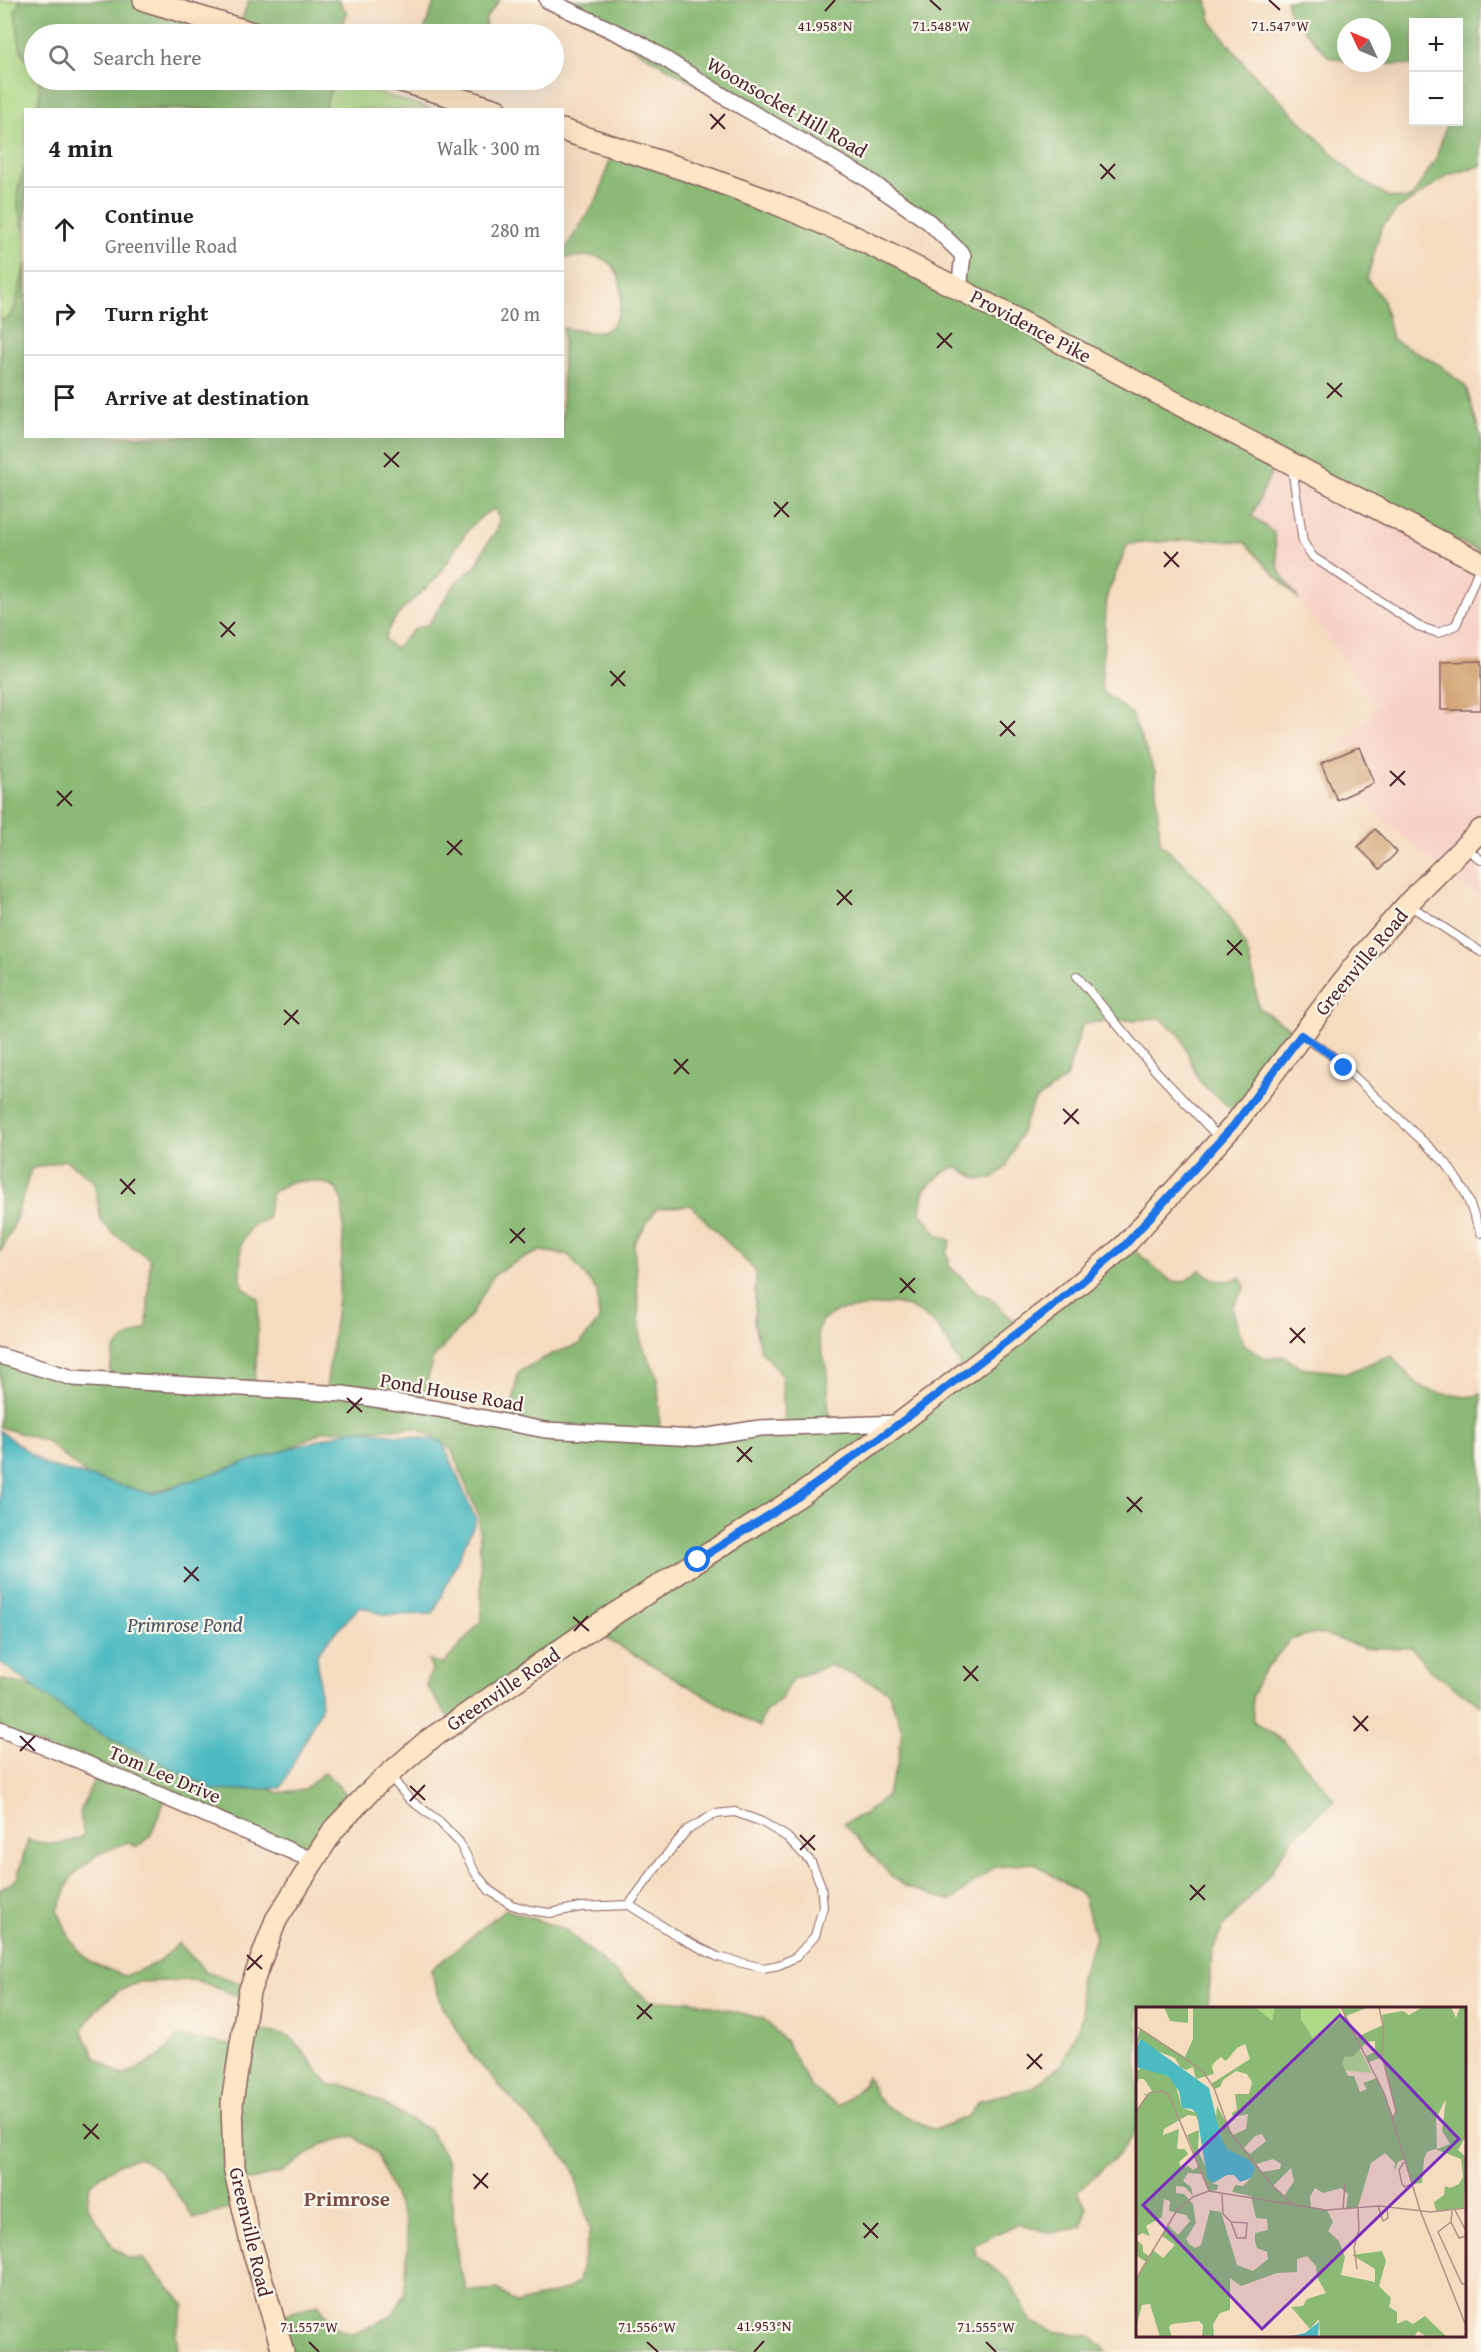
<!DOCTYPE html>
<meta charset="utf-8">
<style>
body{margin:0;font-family:"Gentium Book Plus",serif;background:#f2f2f2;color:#222}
.controls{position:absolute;right:18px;top:18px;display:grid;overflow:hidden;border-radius:0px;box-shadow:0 6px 24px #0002}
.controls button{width:54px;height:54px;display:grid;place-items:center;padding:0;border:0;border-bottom:2px solid #e0e0e0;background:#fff;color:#222;font:30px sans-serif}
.compass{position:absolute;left:1337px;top:18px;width:54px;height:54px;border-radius:50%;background:#fff;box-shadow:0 6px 24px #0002;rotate:314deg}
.stop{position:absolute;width:18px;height:18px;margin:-14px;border:4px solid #1a73e8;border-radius:50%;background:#fff}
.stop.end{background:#1a73e8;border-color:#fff;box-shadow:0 2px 6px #0008}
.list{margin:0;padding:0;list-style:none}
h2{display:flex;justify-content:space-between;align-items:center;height:78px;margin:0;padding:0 24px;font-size:26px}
h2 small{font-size:20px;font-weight:400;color:#767676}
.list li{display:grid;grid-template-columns:39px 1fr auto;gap:18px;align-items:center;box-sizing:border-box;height:84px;padding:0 24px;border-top:2px solid #e0e0e0}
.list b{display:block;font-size:22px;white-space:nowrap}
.list p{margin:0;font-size:20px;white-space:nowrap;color:#767676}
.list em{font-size:20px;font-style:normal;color:#767676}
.icon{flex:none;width:33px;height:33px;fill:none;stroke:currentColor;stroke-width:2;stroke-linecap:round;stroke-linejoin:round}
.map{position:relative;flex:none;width:1481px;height:2352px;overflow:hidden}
.search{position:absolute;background:#fff;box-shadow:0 6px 24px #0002;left:24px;top:24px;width:540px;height:66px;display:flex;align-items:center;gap:15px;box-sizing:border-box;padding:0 21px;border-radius:33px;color:#767676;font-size:22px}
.panel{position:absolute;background:#fff;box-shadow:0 6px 24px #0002;left:24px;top:108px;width:540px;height:330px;border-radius:0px}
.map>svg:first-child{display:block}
</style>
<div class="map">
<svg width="1481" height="2352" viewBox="0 0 1481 2352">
<rect width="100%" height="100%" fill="#fbf7ec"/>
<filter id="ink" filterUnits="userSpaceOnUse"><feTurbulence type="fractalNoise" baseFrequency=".0167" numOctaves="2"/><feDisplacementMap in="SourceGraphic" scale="12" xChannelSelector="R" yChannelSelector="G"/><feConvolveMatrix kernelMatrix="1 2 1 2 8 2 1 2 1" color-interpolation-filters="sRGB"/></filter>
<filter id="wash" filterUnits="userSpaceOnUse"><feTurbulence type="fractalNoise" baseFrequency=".008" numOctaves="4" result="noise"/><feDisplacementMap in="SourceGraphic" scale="24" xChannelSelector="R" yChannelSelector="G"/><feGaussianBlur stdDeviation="1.35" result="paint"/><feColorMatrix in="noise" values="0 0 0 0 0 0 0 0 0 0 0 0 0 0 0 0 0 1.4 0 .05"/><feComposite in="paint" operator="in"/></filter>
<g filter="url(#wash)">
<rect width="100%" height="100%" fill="#f5dcbf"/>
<path fill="#f7d1c6" d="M1278,457L1481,561V899L1438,866L1363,801L1362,789L1371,773L1362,751L1354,746L1338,750L1377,706L1279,571L1274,533L1252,516Z"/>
<path fill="#aeda87" stroke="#7c7c59" stroke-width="1.5" d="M0,0H78L34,34V80H335L431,109L26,110V436L0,624Z"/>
<g fill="#8aba74" stroke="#6a6c50" stroke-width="1.5" fill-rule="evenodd">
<path d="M20,0H147L239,27L249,0H338L347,13L339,34H34V73L21,51L15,13Z"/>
<path d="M435,0H500L486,18L485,34H423Z"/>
<path d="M551,0H1207L1211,21L1245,65L1357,178L1389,197L1405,199L1412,197L1436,159L1447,122H1458L1459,96L1461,90L1458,88V22H1414L1413,65L1369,63H1382V27H1346V61L1329,57L1290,15L1286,0H1481V166L1449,175L1397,210L1381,228L1367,279L1383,300L1392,339L1440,365L1466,387L1481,438V552L1278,457L1252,516L1274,533L1279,571L1299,600L1244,542L1198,539L1128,544L1107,595L1101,690L1131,714L1155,772L1160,843C1197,875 1231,906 1248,954C1253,971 1255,990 1259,1008L1297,1033L1238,1115L1199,1081L1180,1035L1160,1018L1083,1023L1066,1078L1034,1102L1006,1167L993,1178L978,1179L956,1167L942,1173L924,1190L920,1211L938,1235L951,1241L947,1253L950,1267L978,1293L989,1297L1018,1325L1126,1243L1171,1281L1184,1282L1200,1270C1216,1282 1222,1284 1241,1277L1245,1288L1232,1307L1243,1344L1266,1359L1284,1356L1301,1368L1347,1373L1391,1355C1413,1381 1417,1391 1453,1395C1464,1397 1471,1398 1481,1394V1706L1430,1670L1412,1648H1365L1326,1635L1310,1634L1290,1640L1261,1675L1252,1697L1253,1721L1285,1742L1335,1800L1290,1840L1269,1875L1222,1929L1212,1952L1208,2008H1138L1137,2129L1122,2151L1077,2192L1087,2207L1082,2227L1052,2233L1017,2224L974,2245L976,2255L1010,2281L1031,2322L1052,2331L1091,2336L1107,2352H282L274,2318L318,2304L337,2329L354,2334L392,2316L405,2291L408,2246L405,2222L377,2154L354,2136L323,2144L282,2172L238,2183L240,2206L194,2219L161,2171L139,2157L118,2164L90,2184L87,2205L113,2247L128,2258L143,2259L185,2305L176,2333L178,2352H0V1890L17,1879L28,1839C45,1846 67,1845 84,1836L80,1812L98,1771L0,1728V1679L37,1688L240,1773L278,1793L305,1789L325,1772L355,1803L309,1858L166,1798L150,1836L137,1847L128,1842L98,1854L71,1877L58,1911L71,1941L90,1962L125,1976L158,1962L179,1943L206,1972L247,1985L243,1998L196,1980L139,1982L117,1992L96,2010L82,2031L96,2058L123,2076L159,2057L179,2036L235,2046L243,2026L291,2037L330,2086L343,2085L362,2091L401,2115L428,2129L447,2159L458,2262L467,2291L498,2289L516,2304L566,2290L578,2282L590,2229L572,2165L475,2059L441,2003L431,1970L505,1909L564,1929L649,2001H692L764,2019L786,2042L811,2087L838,2106L863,2085L867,2076L876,2096L886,2107L935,2130L968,2116L980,2100L1032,2088L1062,2064L1083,2016L1079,1980L1095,1938L1084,1896L1034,1863L995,1867L951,1901L907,1887L893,1878L843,1823L864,1814L885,1797L898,1763L902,1729L888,1691L856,1675L829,1665L792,1679L781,1699L764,1713L759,1727L590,1629L451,1721L426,1685L432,1670L428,1660L443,1665L482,1620L479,1517L451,1449L418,1428L323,1431L233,1478L173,1486L123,1502L109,1494L46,1441L0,1427V1354L72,1376L110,1375C112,1341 119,1342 147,1328L150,1259L114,1234L101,1221L94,1181L65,1160L31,1169L13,1227L0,1253V320L8,318L14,310L25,266L26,436H562L563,328C573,329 589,334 600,332C626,327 628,275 608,262C596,253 577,257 562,258L563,253L599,195L613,149L953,284L962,254L930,221ZM494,509L499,518L498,528L484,548L477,565L457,581L428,625L414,629L395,649L385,640C388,615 422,595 438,576C456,553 465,522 494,509ZM292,1181C308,1181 329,1179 339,1193C353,1212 330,1358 326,1389L255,1384L259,1299L244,1288L240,1276L241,1244L251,1226L267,1219L272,1192ZM690,1205L756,1271L754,1323L760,1349L782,1376L784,1422L660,1435L658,1378L641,1342L634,1243L656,1209ZM540,1251L569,1255L597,1291L599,1320L580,1344L552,1354L518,1372L510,1420L422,1404L432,1360L472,1314L493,1276L515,1262ZM895,1303C935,1313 942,1333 961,1366L889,1423L829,1419L827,1370L817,1333L822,1320L837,1311Z"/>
<path d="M39,80H334L324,109H36L40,98Z"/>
<path d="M415,80H474L467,99Z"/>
<path d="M25,167H26L25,232C16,203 13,197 25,167Z"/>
</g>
<path fill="#4bbac1" stroke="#4a6c76" stroke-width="1.5" d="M355,1429L442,1441L476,1520L433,1614L384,1615L360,1606L317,1653L321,1708L281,1788L216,1791L88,1727L0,1662V1431L46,1465L153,1494L240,1464Z"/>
<g id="blocks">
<g fill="#d2a272">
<path d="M1481,661V710H1441V662Z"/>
<path d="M1359,747L1374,783L1337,800L1321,763Z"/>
<path d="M1375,829L1397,852L1380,869L1358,847Z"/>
</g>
</g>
</g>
<g filter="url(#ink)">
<use href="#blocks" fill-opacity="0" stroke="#86615f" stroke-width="1.5"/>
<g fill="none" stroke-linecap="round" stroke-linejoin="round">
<defs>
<g id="lane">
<path d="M1292,468L1303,542L1313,557L1418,626L1438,633L1456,625L1481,564"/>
<path d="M1466,848L1481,860"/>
<path d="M1409,905L1481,952"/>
<path d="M1077,976L1156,1071L1220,1139"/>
<path d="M1302,1036L1330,1054L1446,1163L1465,1192L1481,1233"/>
<path d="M390,1776L409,1799L440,1822L459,1842L476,1874L490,1891L512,1905L530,1910L550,1913L581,1907L629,1905L681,1938L718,1957L763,1968L779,1965L796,1957L815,1936L823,1907L821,1885L811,1862L787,1837L762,1822L735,1812L715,1814L687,1830L659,1864L629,1905"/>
</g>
<g id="street">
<path d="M547,0L643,45L725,97L864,177L929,222L963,255L959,289"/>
<path d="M0,1356L73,1378L343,1394L438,1409L545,1430L696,1438L760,1428L900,1423"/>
<path d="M0,1729L78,1760L312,1860"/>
</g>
<g id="secondary">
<path d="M144,0L256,34"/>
<path d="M398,80L497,110"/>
<path d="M562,130L683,169L765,199L855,237L959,289L1481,563"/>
<path d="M283,2352L251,2243L234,2167L232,2103L249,1992L276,1920L334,1829L373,1788L426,1742L594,1627L799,1496L900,1423L1058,1302L1124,1246L1234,1125L1362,956L1414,897L1481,830"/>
</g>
</defs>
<use href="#lane" stroke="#86615f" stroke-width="10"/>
<use href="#street" stroke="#86615f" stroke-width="18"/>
<use href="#secondary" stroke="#86615f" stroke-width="24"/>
<use href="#lane" stroke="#fff" stroke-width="8"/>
<use href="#street" stroke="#fff" stroke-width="15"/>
<use href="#secondary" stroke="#fde5c5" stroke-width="21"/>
</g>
</g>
<g fill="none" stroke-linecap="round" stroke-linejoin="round" filter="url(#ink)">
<path stroke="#1a73e8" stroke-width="8" d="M698,1560L799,1496L900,1423L1058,1302L1124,1246L1234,1125L1301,1035L1330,1054L1344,1068"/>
</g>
<path fill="none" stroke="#4a1f2b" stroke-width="2" d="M930,0L941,10M1269,0L1280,10M825,11L835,0M710,114L725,129M711,129L725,114M1100,164L1115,179M1101,179L1115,164M937,333L952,348M937,348L952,333M1327,383L1342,397M1327,398L1342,383M384,453L399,467M384,467L399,452M774,502L789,517M774,517L788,502M1164,552L1179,567M1164,567L1178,552M220,622L235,636M221,637L235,622M610,671L625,686M611,686L625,671M1000,721L1015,736M1000,736L1015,721M1390,771L1405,785M1390,786L1405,771M57,791L72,806M57,806L72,791M447,841L462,855M447,855L462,840M837,890L852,905M837,905L852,890M1227,940L1242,955M1227,955L1242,940M284,1010L299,1024M284,1025L298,1010M674,1059L689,1074M674,1074L688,1059M1063,1109L1079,1124M1064,1124L1078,1109M120,1179L135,1194M121,1194L135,1179M510,1229L525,1243M510,1243L525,1228M900,1278L915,1293M900,1293L915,1278M1290,1328L1305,1343M1290,1343L1305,1328M347,1398L362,1412M347,1413L362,1398M737,1447L752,1462M737,1462L752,1447M1127,1497L1142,1512M1127,1512L1142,1497M184,1567L199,1581M184,1582L198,1567M573,1617L589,1631M574,1631L588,1616M963,1666L978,1681M964,1681L978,1666M1353,1716L1368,1731M1354,1731L1368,1716M20,1736L35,1751M20,1751L35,1736M410,1786L425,1800M410,1801L425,1785M800,1835L815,1850M800,1850L815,1835M1190,1885L1205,1900M1190,1900L1205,1885M247,1955L262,1969M247,1970L262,1955M637,2005L652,2019M637,2019L652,2004M1027,2054L1042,2069M1027,2069L1042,2054M83,2124L99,2139M84,2139L98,2124M473,2174L488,2188M474,2189L488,2173M863,2223L878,2238M864,2238L878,2223M309,2342L319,2352M647,2342L658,2352M986,2342L996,2352M754,2352L764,2341"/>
<g text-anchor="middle" stroke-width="4.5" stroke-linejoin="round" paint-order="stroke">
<g font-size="20" fill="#4a1f2b" stroke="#fbf7ec">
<text transform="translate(787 107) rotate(30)" y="7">Woonsocket Hill Road</text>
<text transform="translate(1031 326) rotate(28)" y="7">Providence Pike</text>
<text transform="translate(1361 962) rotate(-50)" y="7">Greenville Road</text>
<text transform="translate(452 1392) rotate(10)" y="7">Pond House Road</text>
<text transform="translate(503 1689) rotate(-34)" y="7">Greenville Road</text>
<text transform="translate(165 1774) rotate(23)" y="7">Tom Lee Drive</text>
<text transform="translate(251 2232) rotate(77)" y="7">Greenville Road</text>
</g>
<g font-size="21" font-style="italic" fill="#4a5560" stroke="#fbf7ec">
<text x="185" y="1632">Primrose Pond</text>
</g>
<g font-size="21" font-weight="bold" fill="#7a4d44" stroke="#fbf7ec">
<text x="347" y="2206">Primrose</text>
</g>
</g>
<g transform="translate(1136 2007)">
<rect width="330" height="330" fill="#f5dcbf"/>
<path d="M71,0H202L236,66L126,56L109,34L82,47L73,69Z" fill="#aeda87"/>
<path d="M28,0H52V16L34,14ZM57,0H119L136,14L139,0H165V12L178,34L209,8L206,0H233L210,9L221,30L247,18L246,8L250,7L267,4L273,8L287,0H315L320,11L324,0H330V129L322,143L330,150L328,201L300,204L298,195L308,188L309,179L314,181L323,177L327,170L325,152L299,142L291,145L288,152L286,176L276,177L269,152L262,155L258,165L259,156L249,146L235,156L222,200L210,202L212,187L205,181L187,186L179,181L174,190L175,200L191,203L197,215L192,224L203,234L209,250L205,268L239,275V262L216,248L246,244L250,254L243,279L255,291L253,300L261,305V317L270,313L277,317L289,309L311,330H291L282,324L278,330H184L183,312L174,322L155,300L167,299L171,292L190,286L181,270L180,259L171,249L161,252V265L141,266L105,279L94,271V303L84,306L77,317L78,330H66L67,318L63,314L36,317L33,320L36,330H24L14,297L6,298L0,320V271L10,255L0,248V232L7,239V245L13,249L17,243L27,251L39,238L26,229L32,218L42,228L54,214L50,208L33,204L34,194L28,192L26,210L10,219L14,229L6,226L0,230V103L10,89L6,85L11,88L16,84L8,72H3L0,78V64L5,61L30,67L39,76L46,101L61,106L63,116L60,109L52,108L28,122L27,128L43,122L41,142H49L52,147L43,155L45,161L52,159L57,163L63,159L51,128L63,123L62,143L76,176L82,178L81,183L73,184L67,167L52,166L47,174L55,180L57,189L49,180L40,179V186L48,187L57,197L60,216L50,232L53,237L59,241L65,238L74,203L85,205L101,258L117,264L132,252L131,245L121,241L119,234V226L132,223L131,212L120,211L115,189L96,185L99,178L107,179L115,171L118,159L88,140L80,111L81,99L97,128L110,122L112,107L97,110L96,106L101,103L99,87H113L116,75L111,67L100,64L87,73L84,80L78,82L75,77L114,52L109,37L101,41L90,54L85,50L75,58L78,67L60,72L57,60L50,63L44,60L39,51L16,42L5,32L0,38L4,22L49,50L57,32ZM239,34V45L230,49L233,55L247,50L260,104L258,111L241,71L227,76L231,82L224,85L218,69H212L206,56L209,49L216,50L231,35ZM310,92L306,124L314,137L301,142L300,111ZM126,127L130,134L114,147L108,141L119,129ZM137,152L145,157L144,162L126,165L120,157ZM155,161L158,174L148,189L137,179Z" fill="#8aba74" fill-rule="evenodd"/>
<path d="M5,32L73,81L85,130L91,142L113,153L119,161L115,171L104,175L98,168H91L77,176L71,171L61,107L56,102L46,101L43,84L32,69L0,60V41ZM183,315L182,330H152L169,326Z" fill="#4bbac1"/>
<path fill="none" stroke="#b19084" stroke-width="1.5" d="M205,0L249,88L284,203L330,319M243,0L248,23L246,49L260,104L257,112M0,19L66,63L78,81L94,125L134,176L157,198M0,105L13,86L26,84L33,88L73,184M268,155L263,163L266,177L269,180L276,177M86,186L87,207L95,215L101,231H110L111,216L95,215M242,199L247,214L252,211L251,200M207,202L209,177M319,203L330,224M316,204L315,215L323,231L330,229M315,215L302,225L326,277H330M221,262L218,240L223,223L222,200M0,272L41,203L57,190L73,184L190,203L243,199L295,205L330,201"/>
<path fill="#7b2cbf" fill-opacity="0.15" stroke="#7b2cbf" stroke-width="3" d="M204,8L323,132L126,322L7,198Z"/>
<rect width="330" height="330" fill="none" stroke="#4a1f2b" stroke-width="3"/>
</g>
<g font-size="15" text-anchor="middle" fill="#4a1f2b" stroke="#fbf7ec" stroke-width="4.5" stroke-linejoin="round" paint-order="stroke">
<text x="941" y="31">71.548°W</text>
<text x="1280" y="31">71.547°W</text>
<text x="825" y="31">41.958°N</text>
<text x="764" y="2331">41.953°N</text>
<text x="309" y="2332">71.557°W</text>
<text x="647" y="2332">71.556°W</text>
<text x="986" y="2332">71.555°W</text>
</g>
</svg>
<div class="controls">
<button>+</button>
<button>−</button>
</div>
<svg class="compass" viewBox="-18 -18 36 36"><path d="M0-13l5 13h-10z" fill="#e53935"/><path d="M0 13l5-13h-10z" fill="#767676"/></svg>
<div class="stop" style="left:698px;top:1560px"></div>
<div class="stop end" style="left:1344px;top:1068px"></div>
<div class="search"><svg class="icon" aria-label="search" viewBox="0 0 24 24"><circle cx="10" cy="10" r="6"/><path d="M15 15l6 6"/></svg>Search here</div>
<section class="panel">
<h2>4 min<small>Walk · 300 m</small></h2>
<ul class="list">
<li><svg class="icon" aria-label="ahead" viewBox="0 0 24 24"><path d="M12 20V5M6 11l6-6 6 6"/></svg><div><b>Continue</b><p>Greenville Road</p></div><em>280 m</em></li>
<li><svg class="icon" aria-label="right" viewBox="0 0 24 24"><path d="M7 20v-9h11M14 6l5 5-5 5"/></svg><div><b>Turn right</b></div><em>20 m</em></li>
<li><svg class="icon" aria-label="arrive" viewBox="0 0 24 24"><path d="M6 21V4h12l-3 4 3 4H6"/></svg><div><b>Arrive at destination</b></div></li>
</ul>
</section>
</div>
